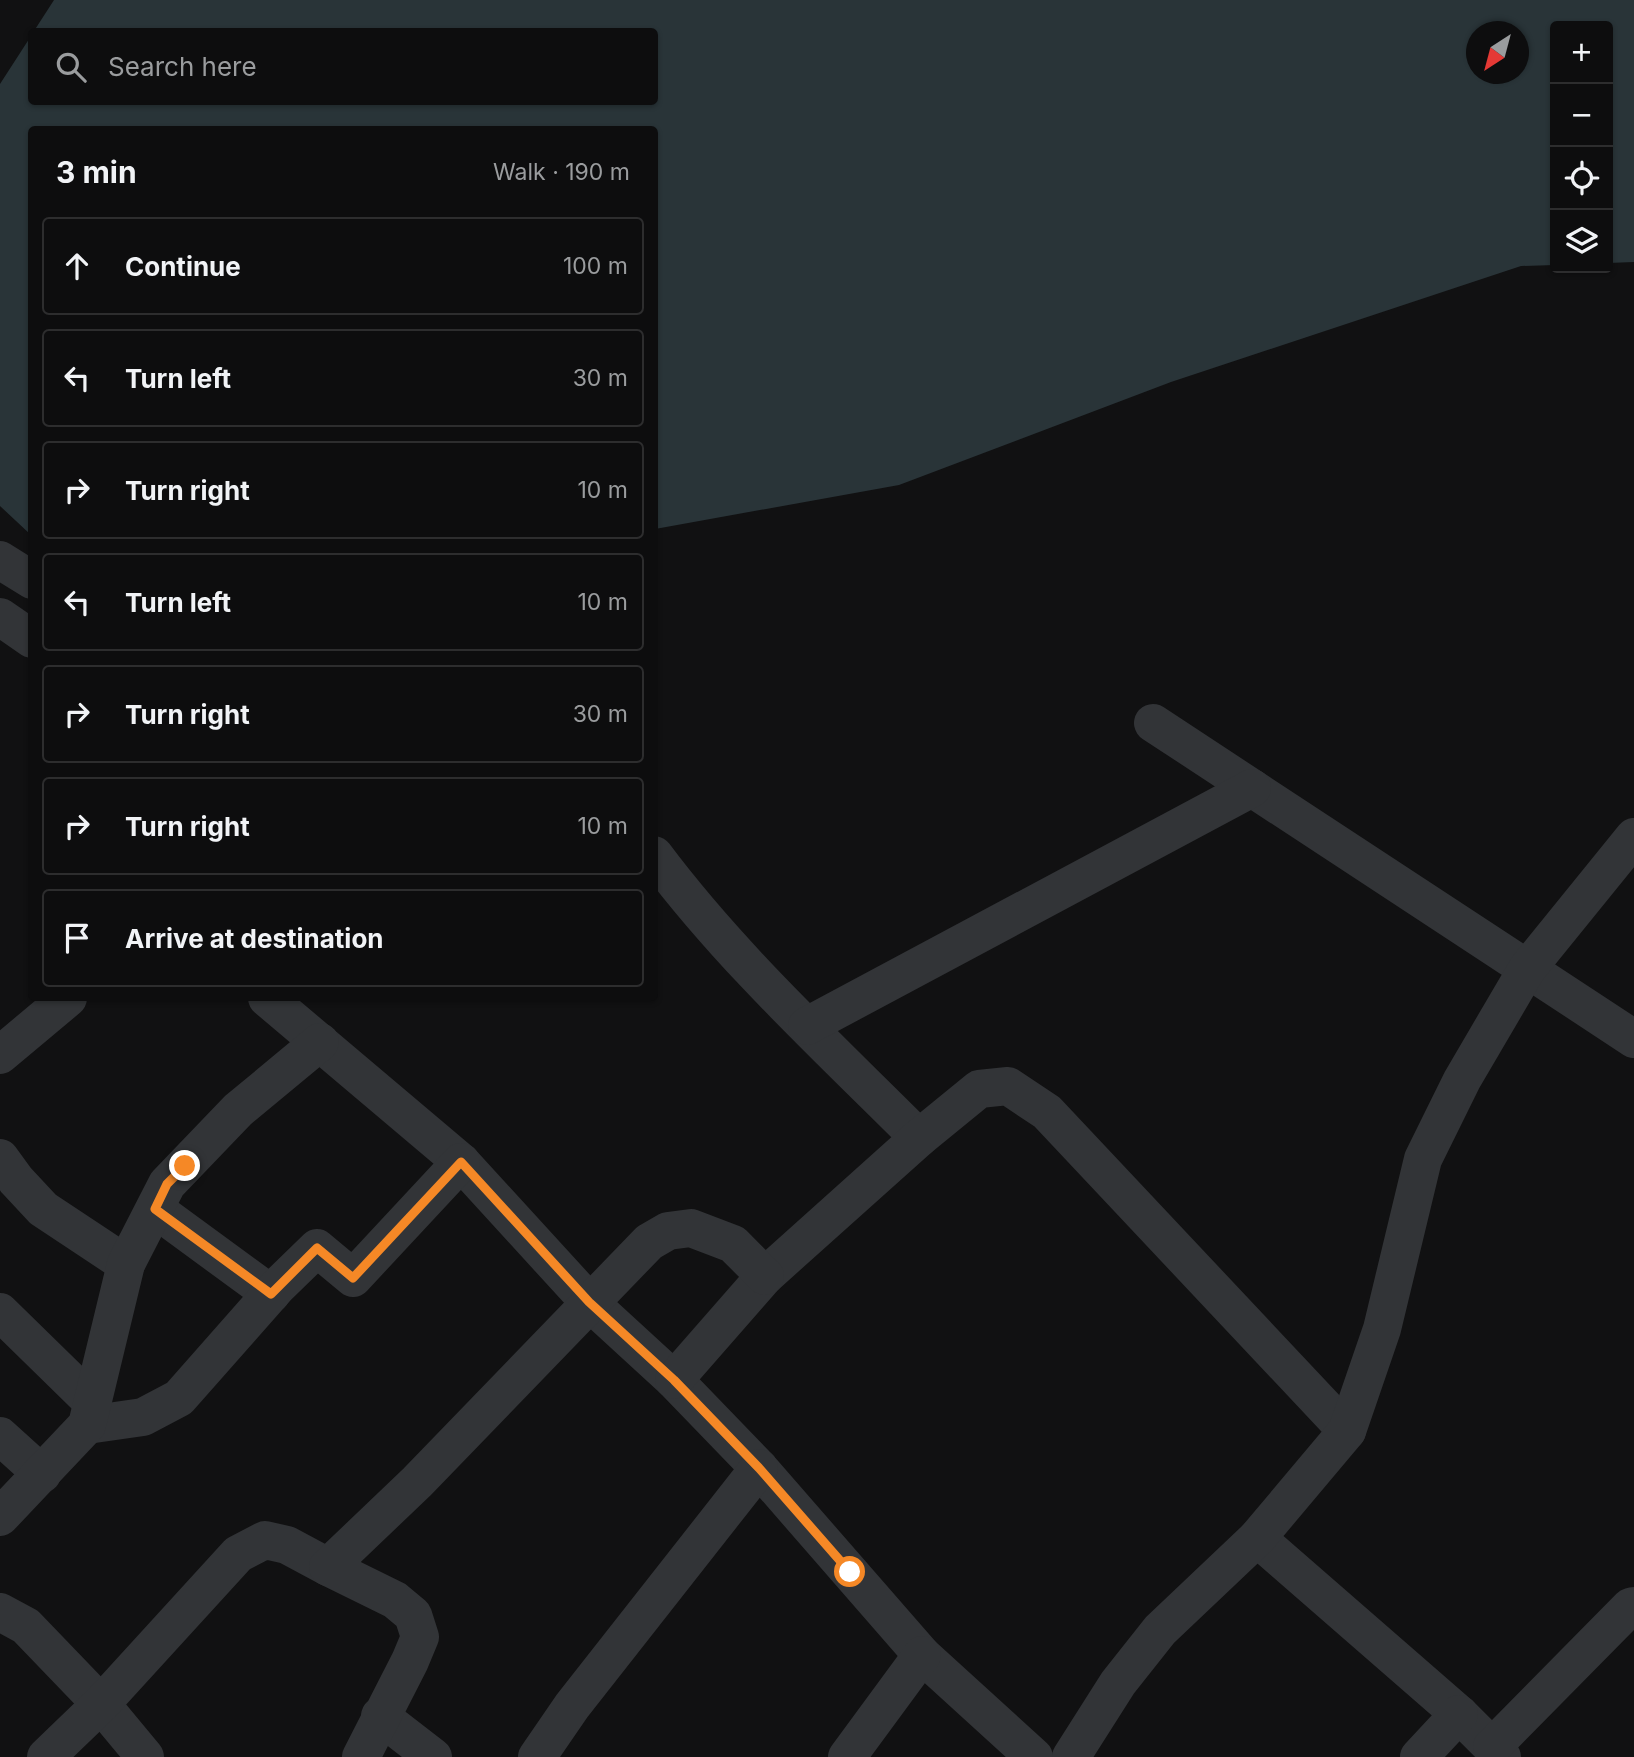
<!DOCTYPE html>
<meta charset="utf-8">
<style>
body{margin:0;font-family:Inter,sans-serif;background:#1b1b1c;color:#f1f3f6}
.controls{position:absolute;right:21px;top:21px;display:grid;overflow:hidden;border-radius:7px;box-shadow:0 2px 5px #0004}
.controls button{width:63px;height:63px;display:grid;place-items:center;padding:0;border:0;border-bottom:2px solid #2d2d2e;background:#0d0d0e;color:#f1f3f6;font:35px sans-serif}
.compass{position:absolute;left:1466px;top:21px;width:63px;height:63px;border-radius:50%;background:#0d0d0e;box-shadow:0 2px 5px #0004;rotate:216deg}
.stop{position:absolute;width:21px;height:21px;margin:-16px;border:5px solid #f58826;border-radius:50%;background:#fff}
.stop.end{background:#f58826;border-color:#fff;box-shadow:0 2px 7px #0008}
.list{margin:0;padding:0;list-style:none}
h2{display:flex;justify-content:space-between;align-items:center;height:91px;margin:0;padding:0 28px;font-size:30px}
h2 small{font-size:23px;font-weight:400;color:#9a9c9e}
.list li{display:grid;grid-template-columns:46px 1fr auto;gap:21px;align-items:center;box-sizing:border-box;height:98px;margin:0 14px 14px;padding:0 14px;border:2px solid #2d2d2e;border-radius:7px}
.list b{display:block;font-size:26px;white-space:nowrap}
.list em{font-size:23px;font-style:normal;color:#9a9c9e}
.icon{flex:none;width:38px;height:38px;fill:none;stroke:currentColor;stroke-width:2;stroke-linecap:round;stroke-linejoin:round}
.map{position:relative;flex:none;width:1634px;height:1757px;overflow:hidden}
.search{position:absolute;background:#0d0d0e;box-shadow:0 2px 5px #0004;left:28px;top:28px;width:630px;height:77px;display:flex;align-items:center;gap:18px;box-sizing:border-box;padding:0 24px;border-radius:7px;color:#9a9c9e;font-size:26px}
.panel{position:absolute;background:#0d0d0e;box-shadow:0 2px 5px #0004;left:28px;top:126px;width:630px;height:875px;border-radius:7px}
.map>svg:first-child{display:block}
</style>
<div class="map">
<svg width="1634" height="1757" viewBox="0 0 1634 1757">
<rect width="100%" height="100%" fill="#111112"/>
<path fill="#293438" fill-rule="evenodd" d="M54,0H1634V262L1608,263V26H1555V265L1521,266L1171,382L899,485L655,529L654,130H32L31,535L0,506V84L31,36L32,102H654V32L34,31ZM1476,32H1518V74H1476Z"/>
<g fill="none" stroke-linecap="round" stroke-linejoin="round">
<g stroke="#323437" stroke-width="38">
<path d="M0,560L32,580"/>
<path d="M0,617L32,639"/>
<path d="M1153,723L1634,1039"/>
<path d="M654,855C731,958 828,1047 919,1138"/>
<path d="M267,998L461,1162L589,1302L674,1380L759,1468L922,1655L1034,1757"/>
<path d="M807,1026L1252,788"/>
<path d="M0,1055L68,998"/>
<path d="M0,1158L16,1180L43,1209L126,1264"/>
<path d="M155,1209L271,1294"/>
<path d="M0,1312L92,1402"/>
<path d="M674,1380L765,1276L919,1138L979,1089L1008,1086L1047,1112L1347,1431"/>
<path d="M87,1425L143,1417L179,1398L277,1287L317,1248L353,1278L461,1162"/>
<path d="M0,1436L42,1474"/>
<path d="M0,1517L87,1425L126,1264L167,1184L238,1110L320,1042"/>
<path d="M1257,1538L1459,1714L1502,1757"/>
<path d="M0,1612L26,1626L101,1704L145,1757"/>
<path d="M380,1716L433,1757"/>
<path d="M1492,1747L1630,1607L1634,1606"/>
<path d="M46,1757L101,1704L238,1554L265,1540L287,1545L328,1567"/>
<path d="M361,1757L410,1661L420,1637L413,1615L395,1600L328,1567L417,1482L649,1242L668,1231L691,1228L733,1244L765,1276"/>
<path d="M537,1757L572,1706L759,1468"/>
<path d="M847,1757L922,1655"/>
<path d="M1071,1757L1118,1683L1160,1630L1257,1538L1347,1431L1382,1329L1423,1159L1462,1080L1527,969L1634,837"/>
<path d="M1419,1757L1459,1714"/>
</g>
</g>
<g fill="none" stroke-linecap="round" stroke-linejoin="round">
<path stroke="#f58826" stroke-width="9" d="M185,1166L167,1184L155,1209L271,1294L317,1248L353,1278L461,1162L589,1302L674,1380L759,1468L850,1572"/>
</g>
</svg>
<div class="controls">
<button>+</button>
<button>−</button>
<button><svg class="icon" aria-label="locate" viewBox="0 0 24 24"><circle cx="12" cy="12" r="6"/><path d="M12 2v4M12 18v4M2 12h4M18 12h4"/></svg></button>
<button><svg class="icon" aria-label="layers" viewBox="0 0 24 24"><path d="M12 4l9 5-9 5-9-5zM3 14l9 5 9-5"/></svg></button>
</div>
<svg class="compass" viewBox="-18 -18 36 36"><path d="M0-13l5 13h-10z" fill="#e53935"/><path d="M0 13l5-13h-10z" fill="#9a9c9e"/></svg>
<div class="stop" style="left:850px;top:1572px"></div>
<div class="stop end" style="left:185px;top:1166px"></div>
<div class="search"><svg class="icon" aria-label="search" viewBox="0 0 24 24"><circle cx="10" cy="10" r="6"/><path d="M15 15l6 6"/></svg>Search here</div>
<section class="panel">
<h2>3 min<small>Walk · 190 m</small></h2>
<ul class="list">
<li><svg class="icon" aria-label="ahead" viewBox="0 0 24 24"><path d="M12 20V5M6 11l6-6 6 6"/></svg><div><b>Continue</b></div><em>100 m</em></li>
<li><svg class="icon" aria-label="left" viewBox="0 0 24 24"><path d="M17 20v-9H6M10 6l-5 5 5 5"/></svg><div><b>Turn left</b></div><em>30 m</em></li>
<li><svg class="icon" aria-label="right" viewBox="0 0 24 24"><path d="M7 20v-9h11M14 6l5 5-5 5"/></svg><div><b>Turn right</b></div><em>10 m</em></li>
<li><svg class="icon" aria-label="left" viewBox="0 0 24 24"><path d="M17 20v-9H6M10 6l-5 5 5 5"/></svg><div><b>Turn left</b></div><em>10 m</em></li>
<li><svg class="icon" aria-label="right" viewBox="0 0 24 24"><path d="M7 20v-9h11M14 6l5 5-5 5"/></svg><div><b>Turn right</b></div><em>30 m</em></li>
<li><svg class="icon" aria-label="right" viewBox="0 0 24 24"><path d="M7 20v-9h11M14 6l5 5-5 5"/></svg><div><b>Turn right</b></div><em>10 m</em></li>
<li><svg class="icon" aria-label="arrive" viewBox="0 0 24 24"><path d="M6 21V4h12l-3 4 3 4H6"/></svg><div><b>Arrive at destination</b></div></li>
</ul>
</section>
</div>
